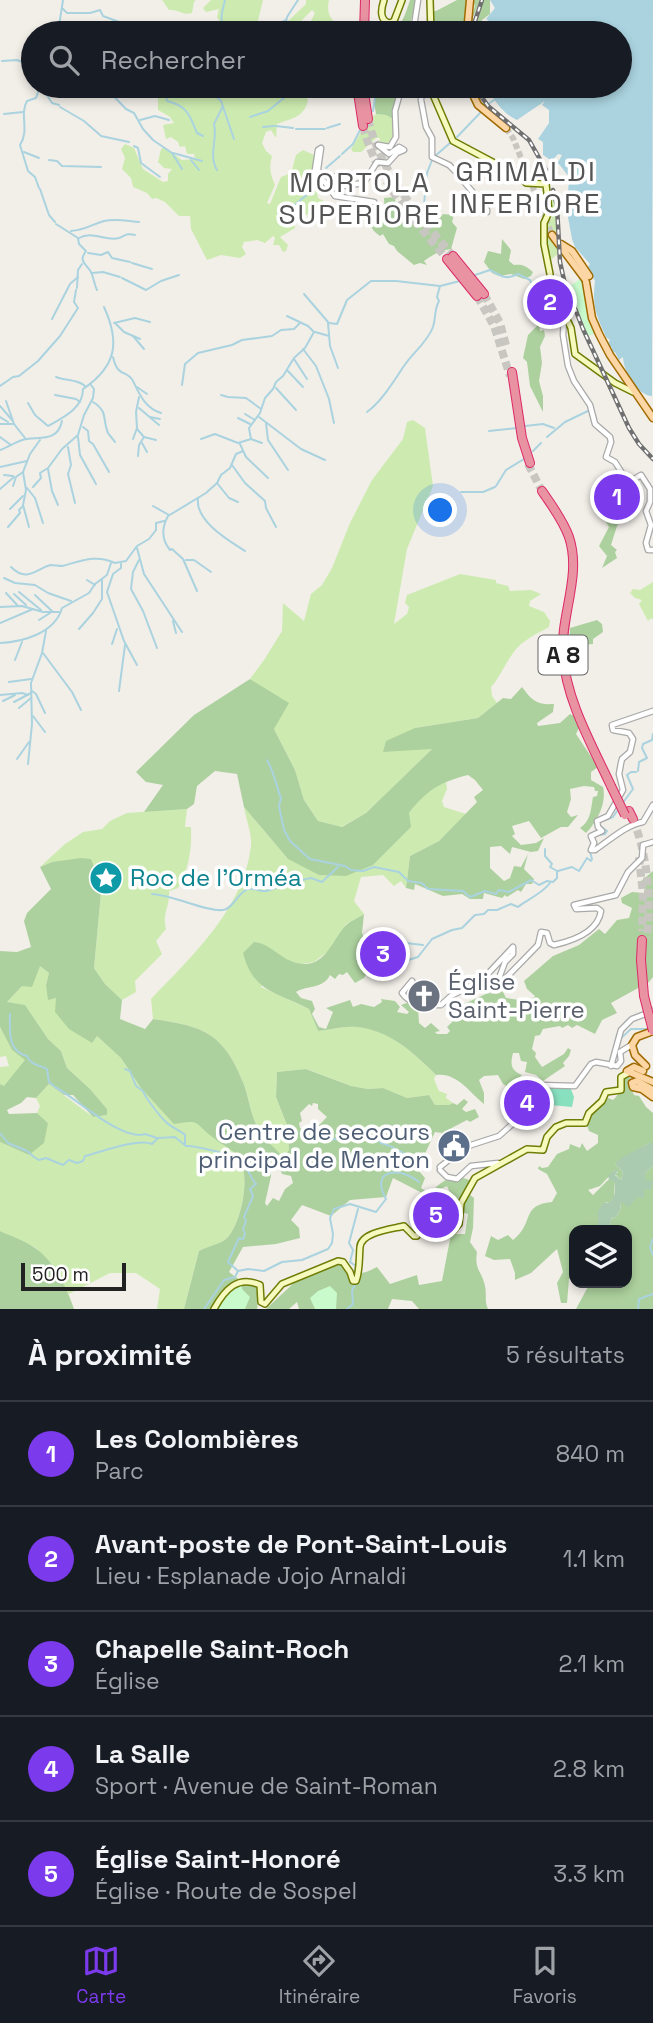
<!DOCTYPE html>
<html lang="fr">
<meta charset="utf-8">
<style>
body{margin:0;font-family:"Space Grotesk",sans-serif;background:#242831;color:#f1f3f6}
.controls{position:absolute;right:21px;bottom:21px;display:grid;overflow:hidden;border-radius:14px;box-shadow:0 4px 10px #0003}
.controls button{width:63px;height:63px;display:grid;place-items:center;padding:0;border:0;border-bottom:2px solid #363941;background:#171b24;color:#f1f3f6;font:35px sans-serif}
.scale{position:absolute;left:21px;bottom:18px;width:105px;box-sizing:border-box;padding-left:7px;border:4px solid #222;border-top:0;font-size:19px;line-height:24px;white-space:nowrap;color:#222;-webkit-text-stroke:5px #fff;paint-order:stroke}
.you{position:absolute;left:441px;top:511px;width:24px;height:24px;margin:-18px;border:5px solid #fff;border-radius:50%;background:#1a73e8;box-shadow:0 0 0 10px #1a73e833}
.badge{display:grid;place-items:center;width:46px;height:46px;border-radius:50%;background:#7c3aed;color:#fff;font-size:23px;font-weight:700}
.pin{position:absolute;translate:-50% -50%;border:4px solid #fff;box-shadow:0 2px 7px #0006}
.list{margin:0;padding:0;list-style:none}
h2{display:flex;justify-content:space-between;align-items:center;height:91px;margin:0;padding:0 28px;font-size:30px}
h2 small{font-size:23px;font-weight:400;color:#9ea1a6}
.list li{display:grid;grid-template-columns:46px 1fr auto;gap:21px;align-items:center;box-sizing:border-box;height:105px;padding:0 28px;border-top:2px solid #363941}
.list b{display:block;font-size:26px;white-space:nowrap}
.list p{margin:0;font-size:23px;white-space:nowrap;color:#9ea1a6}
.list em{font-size:23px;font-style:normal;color:#9ea1a6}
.icon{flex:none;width:38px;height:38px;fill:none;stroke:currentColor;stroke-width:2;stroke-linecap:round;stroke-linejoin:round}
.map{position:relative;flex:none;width:653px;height:1309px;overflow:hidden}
.search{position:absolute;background:#171b24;box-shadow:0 4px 10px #0003;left:21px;right:21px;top:21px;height:77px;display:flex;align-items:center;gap:18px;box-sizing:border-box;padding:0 24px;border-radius:38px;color:#9ea1a6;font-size:26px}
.sheet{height:616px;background:#171b24}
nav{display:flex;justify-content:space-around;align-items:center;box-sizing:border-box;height:98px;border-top:2px solid #363941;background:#171b24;font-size:19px;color:#9ea1a6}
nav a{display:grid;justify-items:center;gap:4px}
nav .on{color:#7c3aed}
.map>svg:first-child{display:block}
</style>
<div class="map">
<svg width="653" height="1309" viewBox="0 0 653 1309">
<rect width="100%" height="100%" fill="#f2efe9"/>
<g fill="#cdebb0">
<path d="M162,0H196L194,2L192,13C184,16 178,9 169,10Z"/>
<path d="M211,0H263L255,33H221L223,27L217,17L219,9L206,12L203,8Z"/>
<path d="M306,0H329C327,8 328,17 335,22L330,33H305L315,13L312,10L290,32L285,29V24L306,4Z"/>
<path d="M166,86H323L302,91L308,100C304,118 292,118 277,124L276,138L271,130L266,132L262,143L266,151L272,156C269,168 270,173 275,185L267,203L270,204L281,177L291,173L296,155L303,150L314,155L317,154L312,181L324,183L328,190H323L317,194L318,198L324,201L312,207L307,215L295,214L293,216L295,228L280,237L288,245L286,251L283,252L279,245H273L275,238L273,236L265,243L257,240L244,242L242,247L246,254L240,258L221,255L207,260L191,229L190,216H179L165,202L156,198L152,199L147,193L133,187L131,178L122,169L125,158L121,149L125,144L134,148L143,169L163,182L168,181V174L172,169L164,168L158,162L161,149L164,147L182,160L195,159L194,154H187L185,146L180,147L178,142L171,137L166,139L163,125L174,123L170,117L158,110V96L166,89Z"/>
<path d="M376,114L386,115L395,120V137L390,146L379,144L380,138H376L361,152H353L351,149L361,132L362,115L369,119Z"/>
<path d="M548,189L552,190L558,229L554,234L559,253L548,262C545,248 542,233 547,220L551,219L554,212L551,209Z"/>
<path d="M413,420L425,428L433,486L407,549L394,624L407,614L409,607L405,603L407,595L460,574L496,580V583L508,586L510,591L531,590L541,594L530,601L529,606L544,612L550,621L549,627C540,632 528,638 520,645C508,656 501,677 491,687L492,696L497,703L478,718L415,728L433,748L366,813L341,827L318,821L304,800L295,770L274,729L263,688L250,679L264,660L282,631L283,603L304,621L311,594L322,585L332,568L350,523L372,480L403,439L407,422Z"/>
<path d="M613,480L617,493L631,496L629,509L622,516L602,499L601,489Z"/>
<path d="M653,582V620L651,618L648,621L639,604L642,600L635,598L630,593L633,589L640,590Z"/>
<path d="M446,780L447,789L442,801L444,807L466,814L439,841L410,856L406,888L401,881L394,886L383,875L361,877L354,901L364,914L346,924L330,950L314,962L301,964L282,959L261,987L309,1009L318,1031C330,1030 344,1026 357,1027C390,1030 414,1053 436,1075L434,1079L439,1091L447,1094L446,1098L453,1103L449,1105H435L429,1095L407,1098L383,1088L368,1089L351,1086L307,1069L277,1072L276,1097L287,1125L289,1151L283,1157C275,1148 263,1139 258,1128C250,1114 249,1097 243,1082C223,1032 202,1026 153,1019L151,999C192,956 245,907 251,845C252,834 246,819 244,807L288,859L409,813L423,795Z"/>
<path d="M187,809L185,827H191C192,849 189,869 178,888L169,891C170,908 162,912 166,929L156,941L162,954L135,981L136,992L122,1000L105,984L94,968L101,893L52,862L40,867L65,844L83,832L102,829L110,821L127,813Z"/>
<path d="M40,966L49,973L46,985L49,999L56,998L92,1043L96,1035L121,1058L141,1088L204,1127C212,1140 227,1144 237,1155C252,1172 242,1221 228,1237C222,1244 207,1246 199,1251L184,1309H157L160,1289L136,1273H110L69,1294L50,1264L36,1248L0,1231V1142L29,1155L48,1123L37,1113L40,1106L36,1098L49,1084L93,1117L107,1115V1109L90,1089L67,1068L61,1051L48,1039L25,1006L7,1002Z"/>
<path d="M0,1027L12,1050L26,1060L4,1087L0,1084V1067L9,1066L6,1056L0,1057Z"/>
</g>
<g fill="#add19e" fill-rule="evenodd">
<path d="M410,0H418L411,20L412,33H389C402,27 405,15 410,0Z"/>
<path d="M457,0H469L466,33H432V11H436Z"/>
<path d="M471,0H480L472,20L476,22L483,0H490V14L482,20V27L486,30L484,32L478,33L476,29L472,27L471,33H467L470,15L473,13L475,5L471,3Z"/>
<path d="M379,86H401L395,120L386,115L376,114L374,102Z"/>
<path d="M395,197L396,211L407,216L410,224L418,220L429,223L430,220L434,221L435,216L440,218L443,214L454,215L452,222L457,228L451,249C441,250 432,255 424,261L427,265L420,263L414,265L397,251L394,246L389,244L383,234L380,236C368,228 367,218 373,206L377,205L379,213L385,218L384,198Z"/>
<path d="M502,239L511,250L509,261L514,265C523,264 526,266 533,272L531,276L524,279L511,274L499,276L492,273L484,262L488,251L501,254Z"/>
<path d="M539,324L540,331L544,330L545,336L540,347L542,363L539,381L543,396V412L530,386L527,362L523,358L528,335Z"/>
<path d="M596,491L600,493L601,501L622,520L617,526L611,545L617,550L615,552L617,558L602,568L607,556L599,546L609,527L596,506Z"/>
<path d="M597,620L602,624L603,632L593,639V644L569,646L570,628Z"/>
<path d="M250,679L289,703L274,729L295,770L304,800L318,821L342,827L366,813L432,749L383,752L386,741L415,728L478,718L503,698L511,699L522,687C532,701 537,705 554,704L553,712L537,723L538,726L560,723L570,714L578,718L581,724L576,734L598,767L591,772V780L603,787C607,803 597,822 586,833L580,828C591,821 591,808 593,797L597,796L598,791H595L594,787L584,786L570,789L571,799L567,812L571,817L578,815L568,827H561L541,838L529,821L512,826L515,834L512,836L521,845L536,843L544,838L538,851L531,852L512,847L510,854L501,846L490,847V868L504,881L510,878L514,866L521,867L528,854L524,869L534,879L532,884H526L521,892L518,890L507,897L505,895L502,898L484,893L483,899H470L462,894L443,896L415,884L414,890L406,888L410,856L439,841L477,802L474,797L483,790L475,780L468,775C440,782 427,790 409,813L411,827L373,865L346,876L319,875L288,859L244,807L237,774L215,771L197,786L194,804L187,809L144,812L163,785L146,782L136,772L194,715Z"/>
<path d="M81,858L91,859L100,882L101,893L94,968L105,984L122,1000L120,1019L145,1029L153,1019C202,1026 223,1032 243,1082C249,1097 250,1114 258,1128C263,1138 275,1148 283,1157L289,1150L287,1125L276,1097L277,1072L306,1069L351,1086L368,1089L383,1088L407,1098L429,1095L435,1105H449L453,1103L457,1105L464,1099L468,1102L462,1109L466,1112L475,1109L479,1117L470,1122L467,1120L442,1133L435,1132L423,1158L417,1162L408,1159L409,1163H403L402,1166L419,1171L425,1178L421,1188L424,1190H433C446,1178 455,1173 471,1181L456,1225L447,1223L443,1206L446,1203L444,1199L451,1195L447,1186L440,1189L442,1193L430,1197L393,1178L386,1197L350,1200L331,1216L302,1205L291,1220L299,1228L300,1238L276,1244L243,1247L229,1272L241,1281L260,1288L257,1309H184L199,1251C207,1246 222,1244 228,1237C242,1221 252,1172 237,1155C230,1148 219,1143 211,1136C193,1121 200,1120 174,1124L141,1088L121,1058L97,1036L92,1043L69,1029L55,1012L56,998L48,1000L46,985L49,973L40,966L32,987L22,986L7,1002L25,1005L48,1039L61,1051L67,1068L90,1089L107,1109V1115L93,1117L73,1095H64L49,1084L36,1098L27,1097L21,1103L7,1110L9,1114L37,1113L48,1123L44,1143L29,1155L0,1142V1084L4,1086L25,1060L12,1050L0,1027V951L17,952L31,947L24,921L27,913L51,889L40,867L52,862ZM313,1103L318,1104V1109L327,1117C319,1125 312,1135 300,1128L299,1123L302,1121L300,1113L309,1104L312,1106ZM277,1161L282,1174L291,1176L293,1183L285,1189L279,1201L273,1198L267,1206L265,1203L271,1176L270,1163Z"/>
<path d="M653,871V977L649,982L611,1003L617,1013L602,1020L595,1034L577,1025L572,1028L568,1025L562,1028L560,1026L543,1029L540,1035L535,1036L532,1049L536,1053L535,1057L542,1067L564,1054L568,1048L571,1050L569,1056L563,1063L565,1066L543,1081L536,1075L525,1072L527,1062L521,1061L519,1053H513C510,1065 511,1070 522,1075L510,1088L503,1084L498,1075L484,1076L479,1080L484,1093V1104C470,1093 457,1072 436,1075C414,1053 390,1030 356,1027C344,1026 330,1030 318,1031L309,1009C276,992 253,992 243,953L254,942C272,944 278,958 297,963C324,970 332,941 345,926C350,921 358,918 364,914L362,933L373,961L364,978L355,983L347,972L343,975L339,974L335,979L330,975C323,989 308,985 296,992L301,998L312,1001L315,1009L312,1014L319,1027L326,1029L333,1012L326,1008L350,1000L353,1007L361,1004L374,1007L382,1002L381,999L395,1001L400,1007L397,1012L407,1014L409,1012L401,1005L409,1002L415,1004V1008H418L419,1023L425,1028L431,1023L440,1031L435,1032L437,1034H447L450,1031L447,1027L453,1021L457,1007L488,993L496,994L502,990L506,998L519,1000L521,1007L528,1006L530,1001L535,996L527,989L524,981L553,956L579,945L599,929L605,934L617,920L629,918L632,908L622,903L621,898L632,892L644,893L645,889L640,882Z"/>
<path d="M628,1075L632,1081L629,1084L634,1095L639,1096L646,1107L653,1113V1143H649L615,1164L623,1172L621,1180L615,1174L618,1172L615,1170L600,1186L588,1190L593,1195L609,1179L615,1181L614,1197L610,1202H606L598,1211V1230H574V1273L569,1279L567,1303H561L557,1283L563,1272L557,1249L531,1273L515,1280V1273L510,1259L494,1260L485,1256L491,1236L498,1240L508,1235L513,1240C535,1223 520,1205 552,1202L557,1193L547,1174L538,1169L539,1166L542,1168L548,1167L557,1154L569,1149L570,1144L580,1148L582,1143L587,1151L598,1143V1135L589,1131L586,1123L589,1120L590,1113L608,1098L613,1100C621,1091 624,1091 622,1078Z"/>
<path d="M653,1166V1309H576L590,1283H627V1230H609L612,1217L615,1218L620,1211L621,1202L645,1180V1173Z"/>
<path d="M469,1194L474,1198L473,1228L470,1242L477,1252C474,1270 482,1271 485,1286C487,1294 484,1301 488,1309H419L412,1301L392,1299L388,1309H299L297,1302L289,1309H266L298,1279L339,1263C352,1276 360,1276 377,1267L390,1284L417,1275L419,1285L442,1281L451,1234H465L468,1214L461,1212L463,1202Z"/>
<path d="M0,1231C11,1236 25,1241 35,1248C54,1261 67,1288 74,1309H0Z"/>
</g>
<path fill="#aacbaf" d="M649,1143H653V1166L645,1173V1180L653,1181L651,1190L644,1189V1198L637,1197L629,1207L621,1202L620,1211L615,1218L612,1217L609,1230H598V1211L603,1203L610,1202C616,1195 615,1190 615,1182L609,1179L608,1176L615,1170H618L615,1175L621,1180L623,1172L615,1164C625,1153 637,1151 649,1143Z"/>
<g fill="#c8facc">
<path d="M581,278L587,289L596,333L588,336L569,287Z"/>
<path d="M242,1281V1289L250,1297L245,1309H214L232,1287Z"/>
<path d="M330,1286L337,1293L336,1309H315L310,1298L318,1291Z"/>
</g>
<path fill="#88e0be" d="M542,1085L567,1086L571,1089L574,1097L572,1107L540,1104L537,1091Z"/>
<path fill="#aad3df" d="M490,0H653L652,396C638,396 623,371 623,357L619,360L615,352L612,353V347L610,348L608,343L610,340L606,337C596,314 592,307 595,281L587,268L590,264L575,247L572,239L567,212L569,177L559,164H557L562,155L558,154L552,161L543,155V142L538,139L549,123V110L542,105L545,101L517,120C503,114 493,99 486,86H620V33H486V25L489,21L486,19L495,8Z"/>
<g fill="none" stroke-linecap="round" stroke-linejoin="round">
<g stroke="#aad3df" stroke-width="2">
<path d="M225,0C222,13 218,21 227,33"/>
<path d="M62,8L67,13H90L100,10L103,16L119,22L130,33"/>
<path d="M367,26H382L385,24"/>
<path d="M353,28L359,27"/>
<path d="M269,29L286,20"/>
<path d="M56,33L59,26L63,0"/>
<path d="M284,33L287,17L298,0"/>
<path d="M2,61L17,60L30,65"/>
<path d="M31,66L33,68"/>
<path d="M41,86L52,103L59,105"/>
<path d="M104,86L126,109L134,113L143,129L153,140L172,153L182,169"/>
<path d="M159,86L165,90L167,101C188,106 190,116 197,133L203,136"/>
<path d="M199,86C205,96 214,93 221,101L234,139"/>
<path d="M229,86L236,95"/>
<path d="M487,105L494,100"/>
<path d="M60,107L84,121L100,135"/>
<path d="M373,111L377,86"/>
<path d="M4,114L23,112"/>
<path d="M250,117L268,111L290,93L315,86"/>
<path d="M140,120L155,116L169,120"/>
<path d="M276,126L293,128"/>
<path d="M263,127L274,126"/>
<path d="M327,128L340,124"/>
<path d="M296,129H325"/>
<path d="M101,136L129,142"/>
<path d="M457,137L482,111"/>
<path d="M134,146L138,148L141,163L160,177"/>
<path d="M24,152L39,158"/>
<path d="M173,153L202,161"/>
<path d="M342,154L353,144L361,128"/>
<path d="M434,157L450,143"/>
<path d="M49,160L57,161L62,166L101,167"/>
<path d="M191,160L199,170"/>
<path d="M326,168L340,156"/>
<path d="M217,170C208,155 218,139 214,124L223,106"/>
<path d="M39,188L35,177L28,171L20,145C30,130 19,115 27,101L36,98L40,86"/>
<path d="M40,189L49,215L55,222"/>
<path d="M424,204L427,173L432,160"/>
<path d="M291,208L309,193L314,185"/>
<path d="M56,224L78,238L79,244L86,251C78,262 86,263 91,272C94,278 94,284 97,290"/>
<path d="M71,231C86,230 90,225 104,221C116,218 127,221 139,222"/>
<path d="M79,238C92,230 106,242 119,238C126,235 127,233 135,235"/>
<path d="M88,253L101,255L108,252L112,258L130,262"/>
<path d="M132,263L152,269"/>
<path d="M92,273L103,272L120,277"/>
<path d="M472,276L490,270C501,275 504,281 518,274L530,280L534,290L546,289"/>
<path d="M122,278L146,290L161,281L179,275"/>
<path d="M71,283L78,277"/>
<path d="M77,288L78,270L82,264"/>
<path d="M304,294L328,322"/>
<path d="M287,316L308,326L314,332"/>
<path d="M52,319L70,284"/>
<path d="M114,323L135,318L150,322"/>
<path d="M115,323L124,332L140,339"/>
<path d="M328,323L330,346L338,368"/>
<path d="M329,323L337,324L347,300L371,281H396L440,286L460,281"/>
<path d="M315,332L329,336"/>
<path d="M133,336L144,349"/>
<path d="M303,349L316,366L329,399L334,423"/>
<path d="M113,357C118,379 127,369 133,381C140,395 145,408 161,413"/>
<path d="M294,359L307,379"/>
<path d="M287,370L303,387"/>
<path d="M56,377C66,381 77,379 85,386"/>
<path d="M182,385L185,364L198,353L232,345L242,340L272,336L281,330L294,329L300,323"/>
<path d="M0,386L13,377L19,376L38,361L60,336L78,308L74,302L76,290"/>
<path d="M137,387L147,394"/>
<path d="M276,388L296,410"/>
<path d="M55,395L76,399L80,402"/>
<path d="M221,395L228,397L246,398L261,409"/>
<path d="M6,401L14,424L25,438"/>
<path d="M93,402C109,412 102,420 108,433C110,436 113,439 115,442"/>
<path d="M28,403L35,415L48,426C62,418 83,409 83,389C117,366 120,342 104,307"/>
<path d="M0,406L12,420"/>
<path d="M139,408L159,425"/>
<path d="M367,412C382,401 393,382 404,366C413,352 427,343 433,327C436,318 434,310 439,301L437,297L440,286"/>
<path d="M245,414L255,420"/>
<path d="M0,417L8,422"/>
<path d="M150,417L160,419"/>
<path d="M259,417L301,449L325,460"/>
<path d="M238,418L250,424"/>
<path d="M266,423L268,440L288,470"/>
<path d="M0,424H13"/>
<path d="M525,426L543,424L554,428"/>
<path d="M83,427L88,431L89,441L93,444L109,472"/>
<path d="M137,429L144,437L156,440"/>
<path d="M489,431L517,428"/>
<path d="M0,437L11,445"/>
<path d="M78,437L80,455L96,484"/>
<path d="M547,437L565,422L590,410"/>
<path d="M133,439L137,428L136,412L139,397"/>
<path d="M201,439L215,434L238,443L251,439L262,443"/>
<path d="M251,439L249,428L260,413L265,398L273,389L276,382L283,376L294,358L305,348L314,332"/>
<path d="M142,443L147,452"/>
<path d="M240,444L246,457L268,478"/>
<path d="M68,447L71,465L68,474L75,503"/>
<path d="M0,450C9,447 18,440 27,439C42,437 58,441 62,421"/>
<path d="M533,451L541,443"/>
<path d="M138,456L139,445L144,437"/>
<path d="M232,465L245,483L265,501L266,508L276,527"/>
<path d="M0,467L27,461"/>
<path d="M48,469L52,491L58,505"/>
<path d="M4,475L13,476"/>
<path d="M217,483L229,498L238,502"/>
<path d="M13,486L16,477L23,472"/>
<path d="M496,486L506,470L524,459"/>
<path d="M33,487L41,478L40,473L48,468L62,449L78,435L84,415L93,398L94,389L91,385"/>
<path d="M27,488L35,498L43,523"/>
<path d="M0,489L14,477"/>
<path d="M461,492H483L495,487"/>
<path d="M198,498C195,521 228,540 245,551"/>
<path d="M153,506L169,515"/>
<path d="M10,509L23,496"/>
<path d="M8,527L20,513L19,510L23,506"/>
<path d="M29,527L23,505L26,490L23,472L30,454L40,440"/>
<path d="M137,548L144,574L182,632"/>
<path d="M139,560L133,572L131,589L143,611L157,648"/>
<path d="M186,560H194L211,572"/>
<path d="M121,564V568L113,574L107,592L124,641L137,665"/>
<path d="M11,567C28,584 38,567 51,565C55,565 58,566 62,566C81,561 96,554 115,563L126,561L137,546L149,539L156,530V523L164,521"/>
<path d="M4,578L15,583L35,585L48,593L71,601"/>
<path d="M87,580L95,585"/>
<path d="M197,591L183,559L172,549L170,550C161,539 162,527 168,516L206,493L217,483L221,475L230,468L236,454L243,451"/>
<path d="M19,592L41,610"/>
<path d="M6,593L18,606"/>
<path d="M14,594L26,605"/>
<path d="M35,595L53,612"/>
<path d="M0,607L22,606L43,612H59"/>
<path d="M39,620L50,613"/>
<path d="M173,621L176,633"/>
<path d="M0,623L33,609"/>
<path d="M79,629L93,613L102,599V580"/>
<path d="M0,643C23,642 55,633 62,608L89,593L95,584L107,575L111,563"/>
<path d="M112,644L117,629"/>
<path d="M43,653L72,692L81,710"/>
<path d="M15,660L22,642"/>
<path d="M9,682L31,679"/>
<path d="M32,691L36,694L45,713"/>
<path d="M119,691L125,645"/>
<path d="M0,695L22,693L28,695"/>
<path d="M3,701L15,695"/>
<path d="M14,702L31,693"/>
<path d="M19,708L31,698"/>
<path d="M33,716L45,732"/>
<path d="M17,759L29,742"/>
<path d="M267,760C274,772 276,785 281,798L279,806L284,830L290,841L310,859L345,866L351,870L363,871L374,867L399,872L408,881L422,883L428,889L463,891L470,897L485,891L496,894L499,890L509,892L531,880L539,885L547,881L553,882L557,878V871"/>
<path d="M28,764L32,724L31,683L42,653L46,631"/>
<path d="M638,771L639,762L647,758L642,748L643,744L652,740L653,734"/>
<path d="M622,804L633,789L627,775L631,772H636"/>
<path d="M605,820L613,817L619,808"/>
<path d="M599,835L605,834L607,831L600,826"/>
<path d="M545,849V856L552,864L550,867L557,871"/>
<path d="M558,871L572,867L579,871L587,858L591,861L592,859L590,852"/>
<path d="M270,890C283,885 296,881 311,878L322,882L338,867"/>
<path d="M152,894C173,895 207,912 223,910C233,909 238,892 248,889C255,887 261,894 269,890"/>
<path d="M392,939L402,938L406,942"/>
<path d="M371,945L376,947"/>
<path d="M381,948L398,949L406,943L423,945"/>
<path d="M383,974L387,975L405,961L418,957L432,939L452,930L462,928L475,915L484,914L488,910H497L511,904L518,907C526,900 542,894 550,883"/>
<path d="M10,1014C10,1031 7,1051 27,1056C30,1065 40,1065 47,1069L49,1082L54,1086"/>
<path d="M620,1039L631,1029H649"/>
<path d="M614,1050C616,1030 624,1017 645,1012"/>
<path d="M125,1069L130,1071L136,1086L143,1091C145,1097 161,1118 166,1122C172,1128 180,1130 185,1135V1144"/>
<path d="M55,1087C75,1097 122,1142 145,1134L157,1138"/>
<path d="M0,1133L8,1143L27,1151L34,1157L39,1160L46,1158L63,1165L69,1160L77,1163L83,1161L85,1156C101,1152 138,1138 152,1144L158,1138L175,1137L186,1146C193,1145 235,1155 240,1160C248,1167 249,1176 256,1184L250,1189L253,1196L244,1217L246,1221L243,1229L245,1234L243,1239L239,1238L228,1262L238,1271"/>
<path d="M300,1133L325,1141L352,1136L378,1140L381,1143C393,1146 410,1155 417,1166"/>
<path d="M653,1239L650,1247L653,1255"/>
<path d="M354,1275L356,1266L350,1262L353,1250L349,1243L358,1209"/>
<path d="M204,1309L224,1280L235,1277L238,1271L248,1269L264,1271L282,1262L302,1260L328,1249L332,1243L333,1234L330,1218L334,1209L350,1204L376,1212L386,1199C369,1169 400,1166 419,1182"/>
<path d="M347,1309L353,1304L352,1291L355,1284"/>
<path d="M638,1309L639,1299L653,1294"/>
</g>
<path stroke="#c8c6c1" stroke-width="6" stroke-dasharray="6 3" stroke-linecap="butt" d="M506,128L513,138L552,235"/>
<g stroke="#c8c6c1" stroke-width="8" stroke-dasharray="8 4" stroke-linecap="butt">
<path d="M368,119C381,174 418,215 453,256"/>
<path d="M363,126C376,179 412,218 447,259"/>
<path d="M484,294L500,323L507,349"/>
<path d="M477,296L494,326L510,376"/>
<path d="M528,464L542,491"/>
<path d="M633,819C648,858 651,897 647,938"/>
<path d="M639,857L643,895L642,931"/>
</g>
<defs>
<g id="tertiary">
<path d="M413,33L418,0"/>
<path d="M422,86L421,100L426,127L432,138V157L449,165"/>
<path d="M450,166L460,176"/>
<path d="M460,177L476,196"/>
<path d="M374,202L335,196L324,181L313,183L318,150L321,148L318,169L319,174L336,177L339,184L343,186L364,183L377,162L388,163L397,153L404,150L399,147L389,154L378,145L390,147L396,137L395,111L402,86"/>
<path d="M487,210V212"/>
<path d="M564,316L563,335L568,366L574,381L590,405L595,424L610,437L611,442L606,457L615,462L627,481H631L641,475L650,489V502L646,511L651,525L646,543L648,550H653"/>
<path d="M653,711L612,725L613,730L629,733L633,739L630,752L622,759L621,763L619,774L623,790L608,816L597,821L598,827L602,831L591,836L594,843L591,850H595C610,840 626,825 643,822L653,805"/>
<path d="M412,981L402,993C411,1006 426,1004 441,1005L451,996L482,980L513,947V954L505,962L498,981L491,989L494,990L538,945L541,932L547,933L550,943L554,945C572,941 598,932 601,911L597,908L576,909L574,905L616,895L628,872L642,858L643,845L653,842"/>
<path d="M611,1066L621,1030L632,1019L653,1011"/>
<path d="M440,1167L465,1147L499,1136L528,1110L532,1093L539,1085L575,1086L591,1064L596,1062L617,1066L621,1061L620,1052L633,1044"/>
<path d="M440,1170L447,1177L457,1179L471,1166L498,1163"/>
</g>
<g id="secondary">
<path d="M384,0C381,9 379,21 390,23L394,21L402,0"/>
<path d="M430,0L431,33"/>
<path d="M432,86L434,97L453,141L502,167L516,171L526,183L546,184L549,212L544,223V244L550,274L549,296L559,303L571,328L575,354L615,383L633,392"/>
<path d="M214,1309C225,1289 238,1275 260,1285L261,1302L265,1304L282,1284L338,1261L343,1262L350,1272L353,1281H356C360,1270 359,1259 360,1247C361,1232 392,1229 404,1226L414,1236H417L424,1221L436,1211L445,1215L446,1229L449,1232L453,1231L459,1224L461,1203L475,1178L527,1149L543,1150L547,1137L556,1127L566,1123H585L589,1113L602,1101L606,1092L621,1090V1077L628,1073"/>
</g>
<g id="primary">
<path d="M467,33L470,0"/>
<path d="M469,86L478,105L506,128"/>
<path d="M552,235L585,279"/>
<path d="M561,244L572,251L589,276"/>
<path d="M586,282L592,318L599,334L610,355L653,418"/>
<path d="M646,1066L635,1055L632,1045L637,1037L653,1031"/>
<path d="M643,1071L634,1067L627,1071L653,1082"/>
<path d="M653,1090L637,1081L632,1083L633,1087L642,1089L653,1097"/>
</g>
<g id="motorway">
<path d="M364,33L365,0"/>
<path d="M357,86L363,126"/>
<path d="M363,86L368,119"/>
<path d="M453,256L484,294"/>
<path d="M447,259L477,296"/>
<path d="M512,372L522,438L530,463"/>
<path d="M542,491C552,506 563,520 569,537C582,576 560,616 563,655C566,700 592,745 611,786"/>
<path d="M629,811L633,819"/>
<path d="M641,960L642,940"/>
</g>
</defs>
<use href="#tertiary" stroke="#a9a9a9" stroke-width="7"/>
<use href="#secondary" stroke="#707d05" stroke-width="8"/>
<use href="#primary" stroke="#a06b00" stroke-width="9"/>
<use href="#motorway" stroke="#dc2a67" stroke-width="10"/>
<use href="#tertiary" stroke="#fff" stroke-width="4.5"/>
<use href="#secondary" stroke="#f7fabf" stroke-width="5"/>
<use href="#primary" stroke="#fcd6a4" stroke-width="6"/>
<use href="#motorway" stroke="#e892a2" stroke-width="8"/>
<defs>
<g id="rail">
<path d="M475,21L482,0"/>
<path d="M474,86L488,106L529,140L546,170"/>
<path d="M553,190L557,206L560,262L564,280L583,329L629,428L639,444L653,459"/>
</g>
</defs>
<use href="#rail" stroke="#707070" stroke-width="4.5"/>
<use href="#rail" stroke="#fff" stroke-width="2" stroke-dasharray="5" stroke-linecap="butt"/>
<defs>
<g id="motorway-bridge">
<path d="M611,786L625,815"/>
<path d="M641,960L644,996L653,1031"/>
</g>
</defs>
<use href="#motorway-bridge" stroke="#dc2a67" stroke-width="10" stroke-linecap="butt"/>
<use href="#motorway-bridge" stroke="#e892a2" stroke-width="8"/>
</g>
<defs>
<symbol id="sight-disc" viewBox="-11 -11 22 22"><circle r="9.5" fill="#0f9aa8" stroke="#fff"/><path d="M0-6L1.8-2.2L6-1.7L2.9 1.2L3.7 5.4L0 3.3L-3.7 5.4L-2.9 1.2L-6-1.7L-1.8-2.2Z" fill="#fff"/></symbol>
<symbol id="church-disc" viewBox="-11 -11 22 22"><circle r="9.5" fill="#6b7280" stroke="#fff"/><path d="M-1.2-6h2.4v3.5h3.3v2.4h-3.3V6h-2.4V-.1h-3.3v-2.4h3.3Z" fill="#fff"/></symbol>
<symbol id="civic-disc" viewBox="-11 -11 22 22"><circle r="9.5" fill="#5c6f8a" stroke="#fff"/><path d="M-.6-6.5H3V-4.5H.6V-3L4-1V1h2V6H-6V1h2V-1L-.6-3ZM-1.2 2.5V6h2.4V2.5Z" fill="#fff"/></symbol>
</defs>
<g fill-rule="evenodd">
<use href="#sight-disc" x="87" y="859" width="38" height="38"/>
<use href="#church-disc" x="405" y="977" width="38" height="38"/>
<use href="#civic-disc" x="435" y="1127" width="38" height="38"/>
</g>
<g text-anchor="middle" stroke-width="7" stroke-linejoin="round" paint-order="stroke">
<rect fill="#fff" stroke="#646464" stroke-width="2" x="538.5" y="635.5" width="49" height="39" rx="5"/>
<g font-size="23" font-weight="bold" fill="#222">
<text x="563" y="663">A 8</text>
</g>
<g font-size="24" fill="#0d838f" stroke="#fff" text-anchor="start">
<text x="130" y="886">Roc de l'Orméa</text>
</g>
<g font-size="24" fill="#5b616d" stroke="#fff" text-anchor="start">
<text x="448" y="990">Église<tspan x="448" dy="28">Saint-Pierre</tspan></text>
</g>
<g font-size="24" fill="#4e5e75" stroke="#fff" text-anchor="end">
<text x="430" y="1140">Centre de secours<tspan x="430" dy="28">principal de Menton</tspan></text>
</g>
<g font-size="28" letter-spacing="2" fill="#555" stroke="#fff">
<text x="526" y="181">GRIMALDI<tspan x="526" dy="32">INFERIORE</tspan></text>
<text x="360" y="192">MORTOLA<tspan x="360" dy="32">SUPERIORE</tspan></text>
</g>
</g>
</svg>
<div class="controls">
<button><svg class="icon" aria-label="layers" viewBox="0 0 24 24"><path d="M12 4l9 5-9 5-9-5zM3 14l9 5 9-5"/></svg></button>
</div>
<div class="scale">500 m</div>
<div class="you"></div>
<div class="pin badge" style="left:617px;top:497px">1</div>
<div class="pin badge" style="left:550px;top:302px">2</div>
<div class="pin badge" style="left:383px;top:954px">3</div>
<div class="pin badge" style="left:527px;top:1103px">4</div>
<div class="pin badge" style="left:436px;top:1215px">5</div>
<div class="search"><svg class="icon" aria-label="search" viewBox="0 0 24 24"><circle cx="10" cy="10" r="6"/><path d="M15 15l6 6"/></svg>Rechercher</div>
</div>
<section class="sheet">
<h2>À proximité<small>5 résultats</small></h2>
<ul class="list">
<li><span class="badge">1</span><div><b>Les Colombières</b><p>Parc</p></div><em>840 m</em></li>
<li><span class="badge">2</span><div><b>Avant-poste de Pont-Saint-Louis</b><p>Lieu · Esplanade Jojo Arnaldi</p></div><em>1.1 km</em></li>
<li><span class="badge">3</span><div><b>Chapelle Saint-Roch</b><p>Église</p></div><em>2.1 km</em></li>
<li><span class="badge">4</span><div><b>La Salle</b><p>Sport · Avenue de Saint-Roman</p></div><em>2.8 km</em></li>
<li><span class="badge">5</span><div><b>Église Saint-Honoré</b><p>Église · Route de Sospel</p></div><em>3.3 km</em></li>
</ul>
</section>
<nav>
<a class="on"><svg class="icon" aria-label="map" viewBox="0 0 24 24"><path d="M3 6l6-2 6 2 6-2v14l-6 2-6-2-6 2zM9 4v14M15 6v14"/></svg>Carte</a>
<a><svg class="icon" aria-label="directions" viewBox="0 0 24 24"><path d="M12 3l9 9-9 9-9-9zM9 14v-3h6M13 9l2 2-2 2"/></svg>Itinéraire</a>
<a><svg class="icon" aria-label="saved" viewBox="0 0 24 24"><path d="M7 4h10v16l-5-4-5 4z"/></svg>Favoris</a>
</nav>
